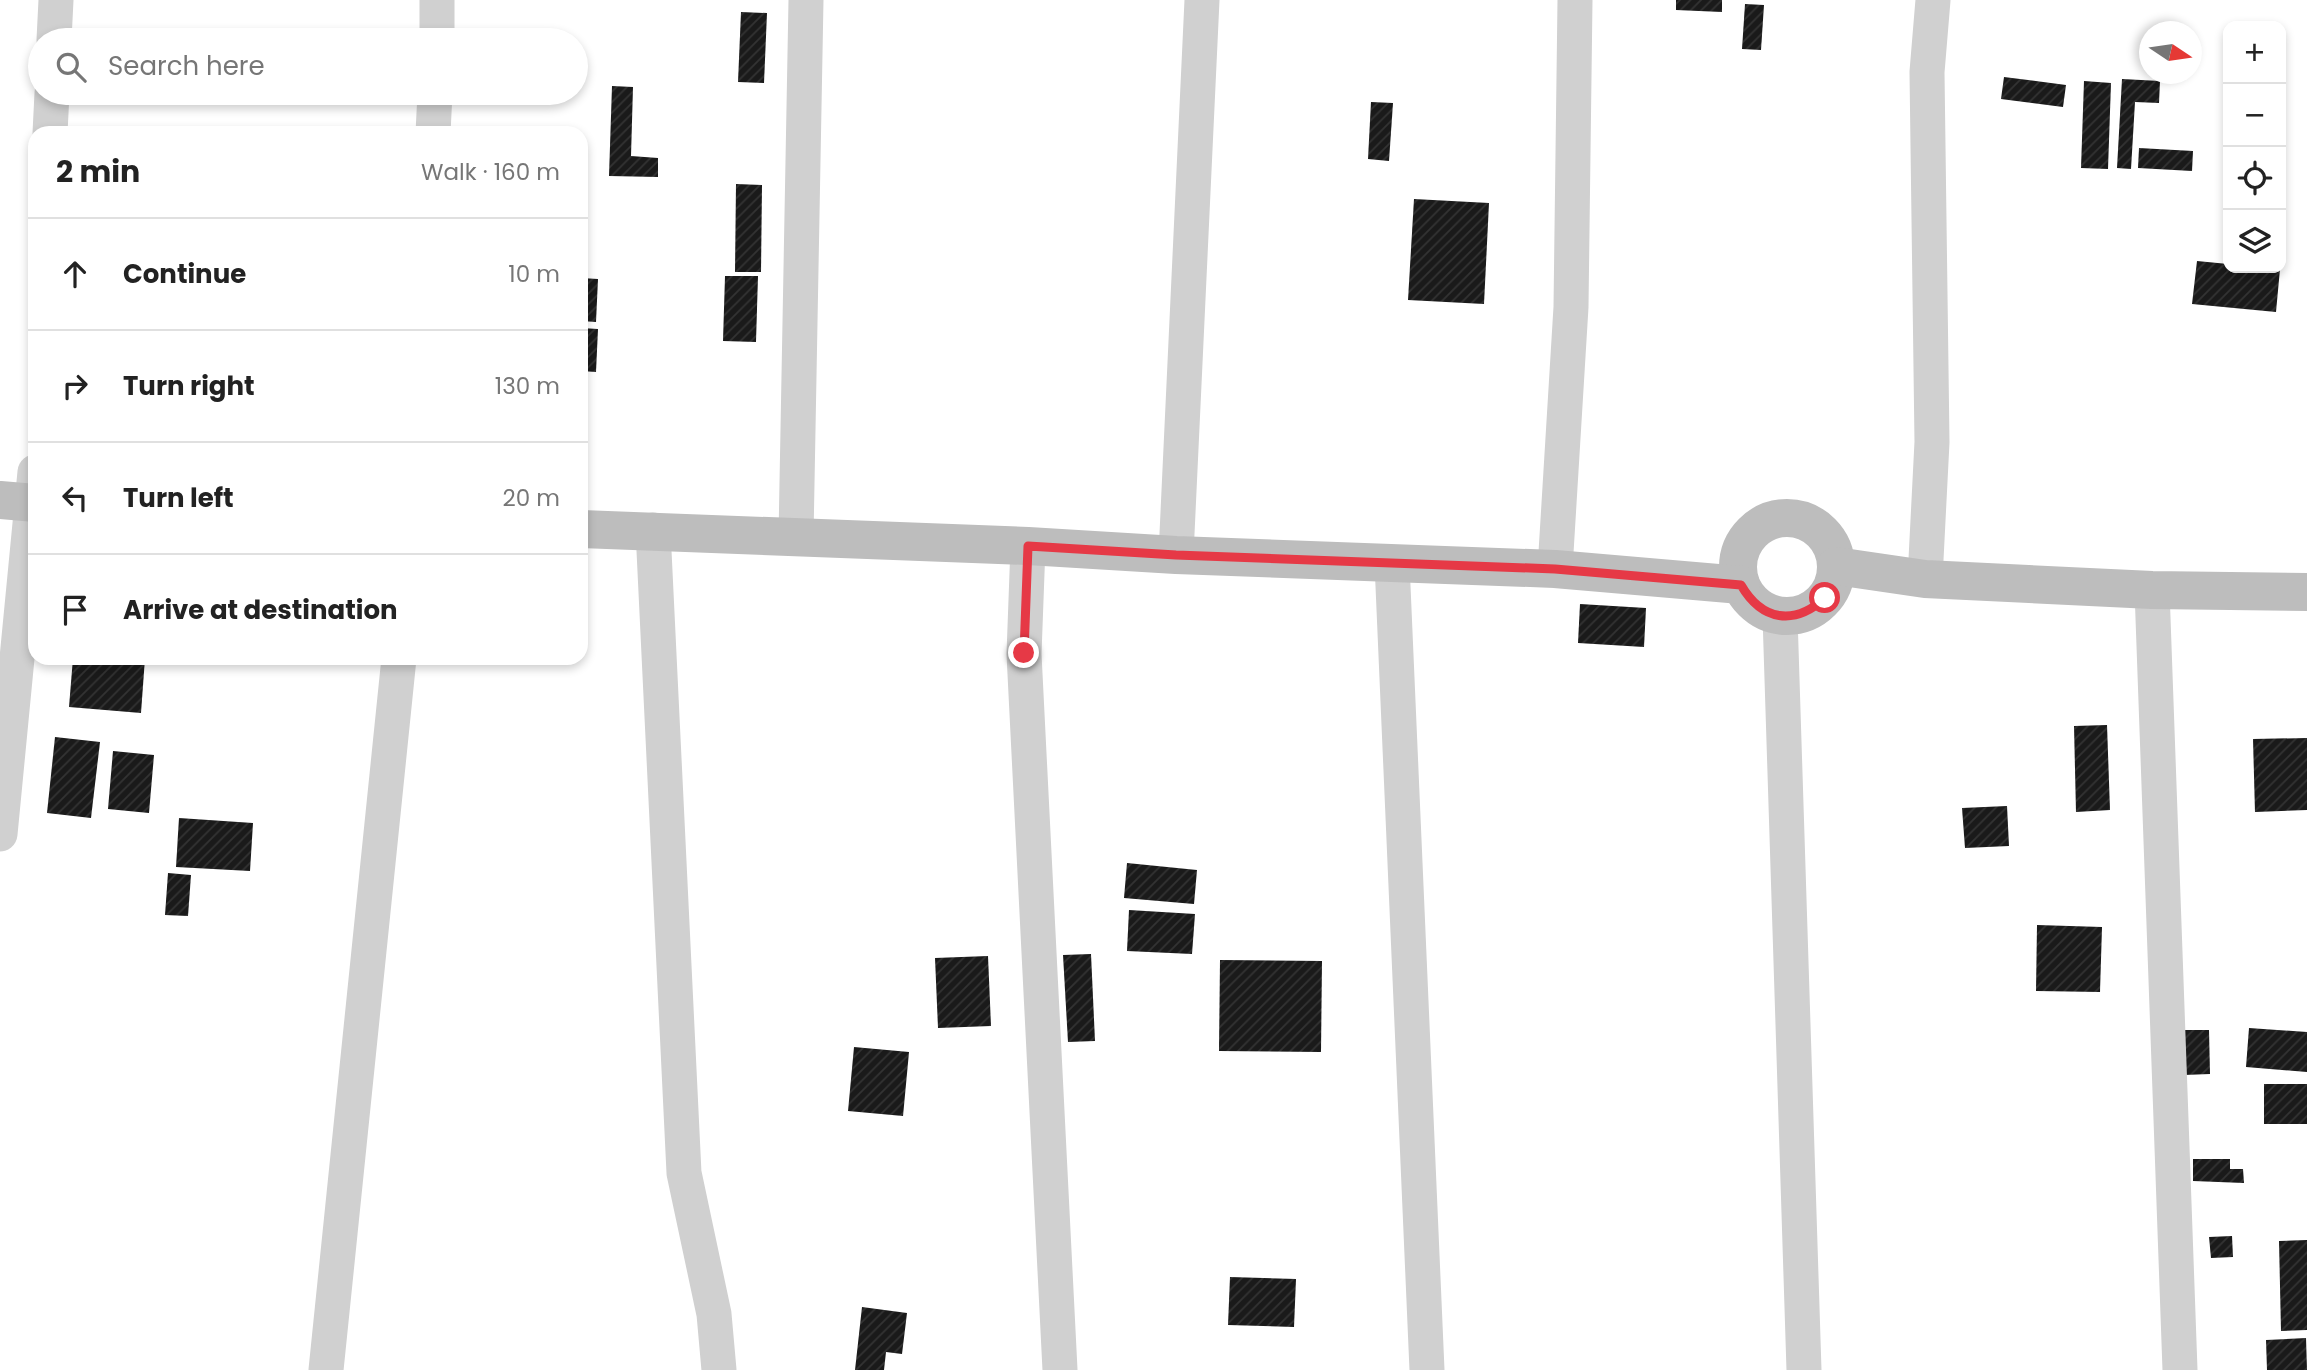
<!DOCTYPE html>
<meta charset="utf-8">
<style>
body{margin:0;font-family:Poppins,sans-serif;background:#f6f6f6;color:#222}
.controls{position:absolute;right:21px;top:21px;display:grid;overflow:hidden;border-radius:14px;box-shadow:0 4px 10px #0003}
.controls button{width:63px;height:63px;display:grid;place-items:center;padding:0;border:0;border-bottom:2px solid #e0e0e0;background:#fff;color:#222;font:35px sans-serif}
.compass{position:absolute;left:2139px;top:21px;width:63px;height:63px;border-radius:50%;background:#fff;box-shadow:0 4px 10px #0003;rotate:103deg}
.stop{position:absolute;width:21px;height:21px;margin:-16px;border:5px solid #e63946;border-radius:50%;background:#fff}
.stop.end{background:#e63946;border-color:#fff;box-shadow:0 2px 7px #0008}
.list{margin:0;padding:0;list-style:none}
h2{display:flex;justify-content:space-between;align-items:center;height:91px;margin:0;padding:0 28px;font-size:30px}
h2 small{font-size:23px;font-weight:400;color:#767676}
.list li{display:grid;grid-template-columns:46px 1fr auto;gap:21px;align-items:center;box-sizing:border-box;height:112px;padding:0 28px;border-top:2px solid #e0e0e0}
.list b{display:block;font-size:26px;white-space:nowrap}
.list em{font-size:23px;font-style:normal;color:#767676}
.icon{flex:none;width:38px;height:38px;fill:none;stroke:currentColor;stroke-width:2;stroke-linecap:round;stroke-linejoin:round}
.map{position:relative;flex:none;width:2307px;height:1370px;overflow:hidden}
.search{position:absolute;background:#fff;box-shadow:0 4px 10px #0003;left:28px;top:28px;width:560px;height:77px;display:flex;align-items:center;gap:18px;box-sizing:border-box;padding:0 24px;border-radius:38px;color:#767676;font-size:26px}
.panel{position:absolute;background:#fff;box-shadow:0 4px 10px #0003;left:28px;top:126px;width:560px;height:539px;border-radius:21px}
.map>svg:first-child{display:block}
</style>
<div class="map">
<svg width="2307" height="1370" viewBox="0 0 2307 1370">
<defs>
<pattern id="building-hatch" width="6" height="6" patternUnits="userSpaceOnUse" patternTransform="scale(1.75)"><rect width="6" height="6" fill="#1a1a1a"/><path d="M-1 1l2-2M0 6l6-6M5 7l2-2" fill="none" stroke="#333"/></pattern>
</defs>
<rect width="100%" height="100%" fill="#fff"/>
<g fill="url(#building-hatch)">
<path d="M1676,0H1722V12L1676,10Z"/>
<path d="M1745,4L1764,5L1761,50L1742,49Z"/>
<path d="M741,12L767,13L764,83L738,82Z"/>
<path d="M2004,77L2066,85L2063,107L2001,99Z"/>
<path d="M2122,79L2160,81L2159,103L2135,102L2131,169L2117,168Z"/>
<path d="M2084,81L2111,83L2108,169L2081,168Z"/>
<path d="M612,86L633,87L631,156L658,158V177L609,176Z"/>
<path d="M151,93H228L227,104L151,102Z"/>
<path d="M1371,102L1393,103L1389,161L1368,159Z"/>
<path d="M2139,148L2193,151L2192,171L2138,168Z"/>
<path d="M736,184L762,185L761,272H735Z"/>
<path d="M1414,199L1489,203L1484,304L1408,300Z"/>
<path d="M2197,261L2228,264V268L2280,269L2276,312L2192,304Z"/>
<path d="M725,276H758L756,342L723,341Z"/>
<path d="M581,278L598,279L596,322L581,321Z"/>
<path d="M581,328L598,329L596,372L581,371Z"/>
<path d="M1580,604L1646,608L1644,647L1578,643Z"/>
<path d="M73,658H145L141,713L69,707Z"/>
<path d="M2107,725L2110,810L2076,812L2074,726Z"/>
<path d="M55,737L100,742L91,818L47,813Z"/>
<path d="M2307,738V810L2255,812L2253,739Z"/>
<path d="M113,751L154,755L149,813L108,809Z"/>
<path d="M2007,806L2009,846L1965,848L1962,808Z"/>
<path d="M179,818L253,823L250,871L176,867Z"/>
<path d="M1127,863L1197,870L1194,904L1124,898Z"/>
<path d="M168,873L191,875L188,916L165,915Z"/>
<path d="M1129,910L1195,914L1192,954L1127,951Z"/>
<path d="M2037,925L2102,927L2100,992L2036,991Z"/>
<path d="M1091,954L1095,1041L1068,1042L1063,955Z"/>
<path d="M988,956L991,1026L938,1028L935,958Z"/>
<path d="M1220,960L1322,961L1321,1052L1219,1051Z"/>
<path d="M2249,1028L2307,1032V1072L2246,1067Z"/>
<path d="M2183,1030H2209L2210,1074L2184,1075Z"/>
<path d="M854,1047L909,1052L903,1116L848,1111Z"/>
<rect x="2264" y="1084" width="43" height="40"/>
<path d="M2193,1159H2230V1169H2243L2244,1183L2193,1181Z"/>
<path d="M2232,1236L2233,1257L2211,1258L2209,1237Z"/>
<path d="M2307,1240V1330L2281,1331L2279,1241Z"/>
<path d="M1230,1277L1296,1279L1294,1327L1228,1325Z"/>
<path d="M862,1307L907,1313L902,1354L886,1352L884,1370H855Z"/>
<path d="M2306,1338L2307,1370H2267L2266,1340Z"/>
</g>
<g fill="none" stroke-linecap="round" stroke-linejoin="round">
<g stroke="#d0d0d0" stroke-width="35">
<path d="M54,40L56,0"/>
<path d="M437,40V0"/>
<path d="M50,133L52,93"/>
<path d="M433,133L435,93"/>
<path d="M653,530L684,1173L714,1314L719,1370"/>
<path d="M796,537L806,0"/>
<path d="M1028,546L1024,654L1060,1370"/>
<path d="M1176,555L1202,0"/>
<path d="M1392,563L1427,1370"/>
<path d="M1555,569L1571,307L1575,0"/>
<path d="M1925,579L1932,442L1927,72L1933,0"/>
<path d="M2152,590L2180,1370"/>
<path d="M1780,616L1804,1370"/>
<path d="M0,834L35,472"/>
<path d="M326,1370L399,658"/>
</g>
<g stroke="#bdbdbd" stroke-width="38">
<path d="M0,500L35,503"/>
<circle cx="1787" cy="567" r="49"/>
<path d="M581,529L1028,546L1176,555L1555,569L1741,585"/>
<path d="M1836,566L1925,579L2152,590L2307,592"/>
</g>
</g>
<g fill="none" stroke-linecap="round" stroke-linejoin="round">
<path stroke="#e63946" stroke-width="9" d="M1024,653L1028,546L1176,555L1555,569L1741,585C1762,621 1794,626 1825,598"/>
</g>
</svg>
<div class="controls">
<button>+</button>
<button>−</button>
<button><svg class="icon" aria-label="locate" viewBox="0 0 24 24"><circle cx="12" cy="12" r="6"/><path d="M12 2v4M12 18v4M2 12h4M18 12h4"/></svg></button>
<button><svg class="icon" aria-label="layers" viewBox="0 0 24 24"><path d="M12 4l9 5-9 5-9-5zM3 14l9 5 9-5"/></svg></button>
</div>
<svg class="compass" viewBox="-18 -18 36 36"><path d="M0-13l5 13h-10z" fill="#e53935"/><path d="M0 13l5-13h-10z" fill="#767676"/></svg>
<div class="stop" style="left:1825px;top:598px"></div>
<div class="stop end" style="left:1024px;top:653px"></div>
<div class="search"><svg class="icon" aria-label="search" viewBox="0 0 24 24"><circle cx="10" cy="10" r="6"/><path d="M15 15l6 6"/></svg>Search here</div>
<section class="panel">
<h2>2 min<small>Walk · 160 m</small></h2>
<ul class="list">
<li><svg class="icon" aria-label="ahead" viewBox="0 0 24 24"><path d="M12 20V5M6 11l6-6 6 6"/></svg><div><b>Continue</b></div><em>10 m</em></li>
<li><svg class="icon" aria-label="right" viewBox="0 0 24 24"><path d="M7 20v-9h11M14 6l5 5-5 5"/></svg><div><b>Turn right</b></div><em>130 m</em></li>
<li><svg class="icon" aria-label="left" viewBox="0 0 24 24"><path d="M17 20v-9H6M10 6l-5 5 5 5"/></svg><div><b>Turn left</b></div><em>20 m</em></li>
<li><svg class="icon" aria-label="arrive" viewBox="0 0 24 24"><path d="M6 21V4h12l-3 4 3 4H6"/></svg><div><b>Arrive at destination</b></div></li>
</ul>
</section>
</div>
